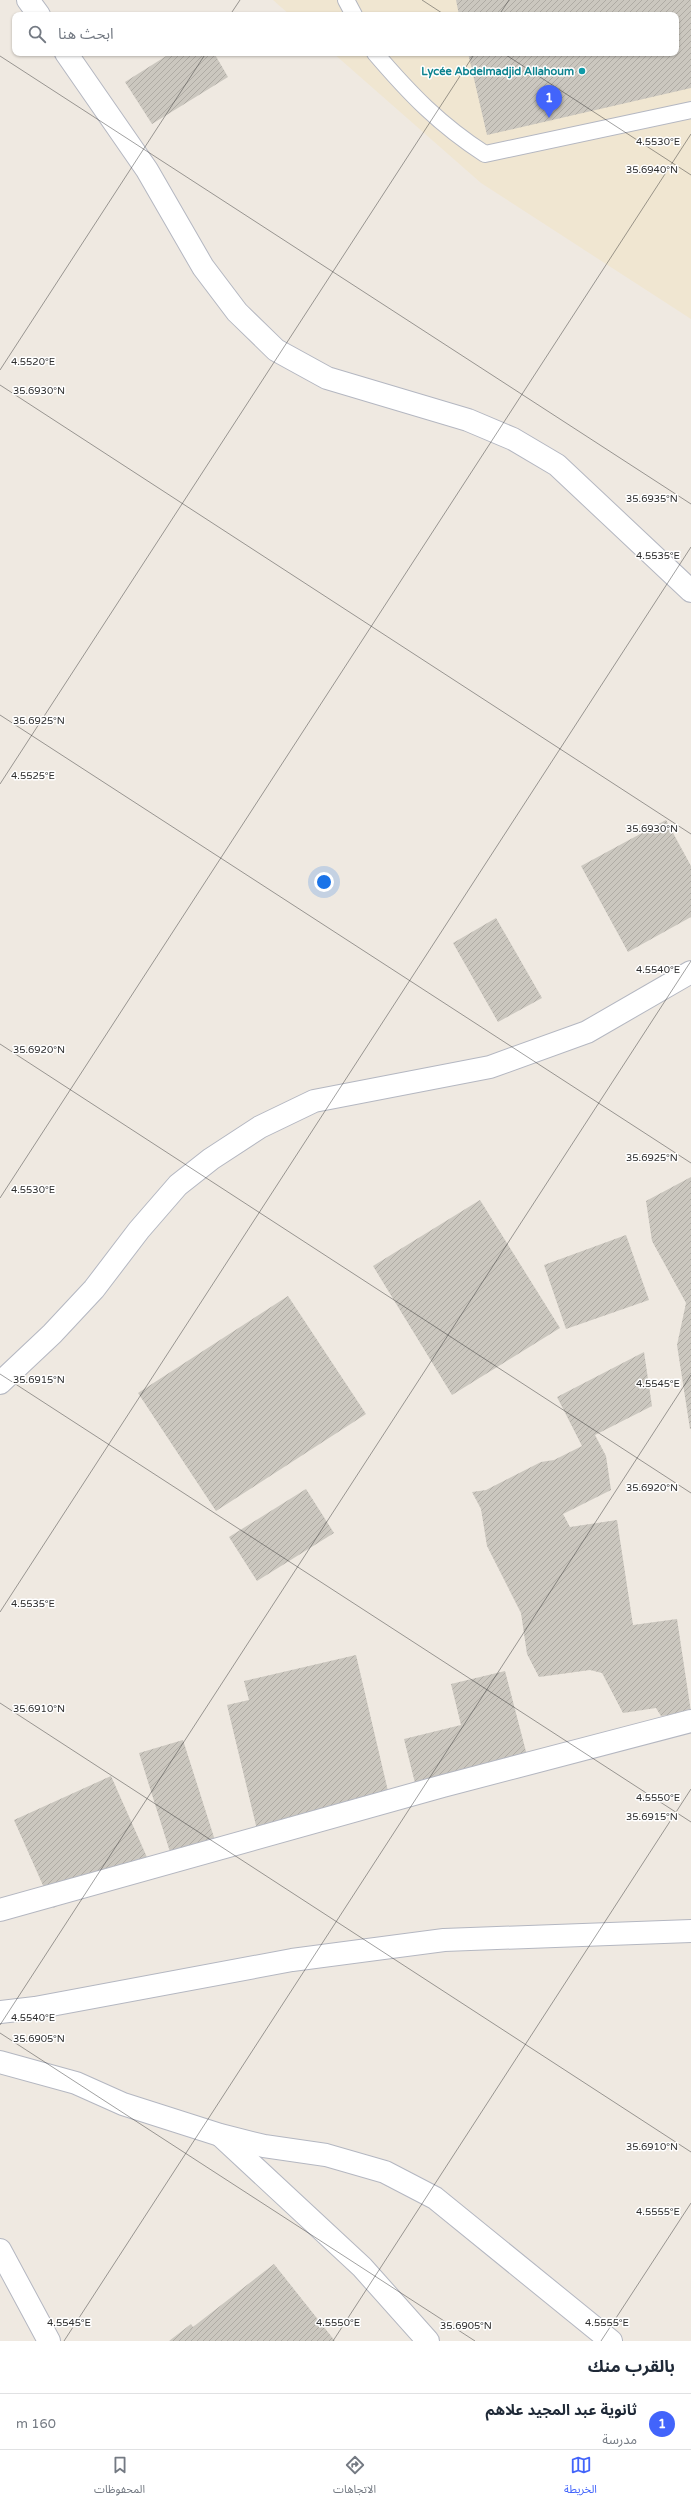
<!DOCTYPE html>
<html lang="ar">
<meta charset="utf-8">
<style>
body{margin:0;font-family:"Varela Round","Noto Sans Arabic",sans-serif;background:#f2f2f3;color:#1f2937;direction:rtl}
.you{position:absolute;left:324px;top:882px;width:14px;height:14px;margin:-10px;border:3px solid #fff;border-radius:50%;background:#1a73e8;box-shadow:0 0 0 6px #1a73e833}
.badge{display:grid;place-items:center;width:26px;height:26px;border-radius:50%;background:#4264fb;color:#fff;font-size:13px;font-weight:700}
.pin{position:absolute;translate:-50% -33px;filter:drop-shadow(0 1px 2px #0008)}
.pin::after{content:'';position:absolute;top:21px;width:14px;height:12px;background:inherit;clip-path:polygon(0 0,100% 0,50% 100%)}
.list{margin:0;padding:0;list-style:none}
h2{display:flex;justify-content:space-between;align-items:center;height:52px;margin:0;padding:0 16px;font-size:17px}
h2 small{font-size:13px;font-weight:400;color:#747a83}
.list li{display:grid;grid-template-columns:26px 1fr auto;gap:12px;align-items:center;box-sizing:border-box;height:56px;padding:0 16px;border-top:1px solid #e0e1e3}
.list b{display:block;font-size:15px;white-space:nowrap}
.list p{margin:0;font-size:13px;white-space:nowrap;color:#747a83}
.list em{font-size:13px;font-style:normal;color:#747a83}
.icon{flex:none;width:22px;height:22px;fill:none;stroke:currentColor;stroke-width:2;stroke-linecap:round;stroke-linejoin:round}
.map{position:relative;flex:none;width:691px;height:2341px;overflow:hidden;direction:ltr}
.search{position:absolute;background:#fff;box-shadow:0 1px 3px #0004;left:12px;right:12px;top:12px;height:44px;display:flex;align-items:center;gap:10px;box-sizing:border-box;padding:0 14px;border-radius:8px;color:#747a83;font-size:15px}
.sheet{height:108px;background:#fff}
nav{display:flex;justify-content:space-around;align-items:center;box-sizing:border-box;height:56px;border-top:1px solid #e0e1e3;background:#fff;font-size:11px;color:#747a83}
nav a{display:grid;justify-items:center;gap:2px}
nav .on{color:#4264fb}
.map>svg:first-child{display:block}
</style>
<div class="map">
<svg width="691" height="2341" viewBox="0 0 691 2341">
<defs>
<pattern id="building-hatch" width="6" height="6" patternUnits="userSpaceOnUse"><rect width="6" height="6" fill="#cbc7bf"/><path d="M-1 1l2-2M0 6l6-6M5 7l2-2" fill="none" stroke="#afaba4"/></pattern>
</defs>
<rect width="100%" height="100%" fill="#efe9e1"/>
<path fill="#f0e6d1" d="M273,0H691V319L481,183L333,53H676V15H290Z"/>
<g fill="url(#building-hatch)">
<path d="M456,0H691V88L487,135L468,53H676V15H459Z"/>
<path d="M171,53H214L228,77L152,124L125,82Z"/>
<path d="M666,820L691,866V917L628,952L581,866Z"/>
<path d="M496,918L542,998L498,1022L453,943Z"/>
<path d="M691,1177V1429H690L677,1345L686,1303L652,1241L646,1201Z"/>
<path d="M480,1200L560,1328L452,1395L373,1266Z"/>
<path d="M626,1235L649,1300L566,1329L544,1265Z"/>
<path d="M288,1296L366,1414L216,1511L138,1393Z"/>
<path d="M644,1352L652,1406L595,1435L606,1456L611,1490L563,1514L570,1527L617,1520L633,1625L677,1619L691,1712L661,1716L656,1708L623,1713L602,1673L590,1670L539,1677L527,1654L521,1613L487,1546L481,1509L472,1492L486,1490L541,1462L554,1460L582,1446L557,1397Z"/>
<path d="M306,1489L334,1533L257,1581L229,1537Z"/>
<path d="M356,1655L392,1808L259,1838L227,1705L249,1700L244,1681Z"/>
<path d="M505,1671L530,1767L418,1795L404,1739L461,1725L451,1684Z"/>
<path d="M183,1740L219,1853L175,1868L139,1753Z"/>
<path d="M111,1776L150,1864L53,1908L14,1820Z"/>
<path d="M274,2264L335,2341H169L191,2324L193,2327Z"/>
</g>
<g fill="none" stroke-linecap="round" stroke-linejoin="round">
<defs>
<g id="lane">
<path d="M346,0L354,15"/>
<path d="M375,53C410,94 440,125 485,154L691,110"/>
</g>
<g id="street">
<path d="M28,0L39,15"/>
<path d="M66,53L147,170L203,267L237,312L276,350L327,378L468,420L513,439L557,465L691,591"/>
<path d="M0,1383L52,1334L94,1289L139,1230L178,1185L211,1159L260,1127L314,1101L490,1067L587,1032L691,972"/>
<path d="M0,1910L443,1786L691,1721"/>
<path d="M0,2012L35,2008L292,1960L444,1940L691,1931"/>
<path d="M0,2062L76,2083L123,2104L220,2135L264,2146L326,2155L385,2172L435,2198L611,2341"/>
<path d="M222,2137L362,2267L428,2341"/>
<path d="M0,2250L49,2341"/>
</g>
</defs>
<use href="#lane" stroke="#b4b7c1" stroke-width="18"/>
<use href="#street" stroke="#b4b7c1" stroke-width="24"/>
<use href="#lane" stroke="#fff" stroke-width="16"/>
<use href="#street" stroke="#fff" stroke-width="22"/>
</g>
<path fill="none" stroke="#2e2e2e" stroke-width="1" stroke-opacity="0.45" d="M422,0L445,15M230,15L240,0M499,15L509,0M503,53L691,175M0,56L691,504M0,370L206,53M0,385L691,834M0,715L691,1163M0,784L475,53M0,1044L691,1493M0,1198L691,134M0,1374L691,1822M0,1612L691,547M0,1703L691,2152M0,2025L691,961M0,2033L475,2341M64,2341L691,1375M333,2341L691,1789M601,2341L691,2203"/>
<circle fill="#0f9aa8" stroke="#fff" stroke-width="1.5" cx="582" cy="71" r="4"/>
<g text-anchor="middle" stroke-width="3" stroke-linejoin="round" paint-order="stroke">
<g font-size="11" font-weight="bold" fill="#0d838f" stroke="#fff" text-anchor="end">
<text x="574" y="75">Lycée Abdelmadjid Allahoum</text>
</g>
</g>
<g font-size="10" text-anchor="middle" fill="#2e2e2e" stroke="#fff" stroke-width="3" stroke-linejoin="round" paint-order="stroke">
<text x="658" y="145">4.5530°E</text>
<text x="652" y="173">35.6940°N</text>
<text x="33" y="365">4.5520°E</text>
<text x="39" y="394">35.6930°N</text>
<text x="652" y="502">35.6935°N</text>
<text x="658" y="559">4.5535°E</text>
<text x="39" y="724">35.6925°N</text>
<text x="33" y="779">4.5525°E</text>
<text x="652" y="832">35.6930°N</text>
<text x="658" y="973">4.5540°E</text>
<text x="39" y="1053">35.6920°N</text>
<text x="652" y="1161">35.6925°N</text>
<text x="33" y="1193">4.5530°E</text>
<text x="39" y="1383">35.6915°N</text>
<text x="658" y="1387">4.5545°E</text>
<text x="652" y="1491">35.6920°N</text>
<text x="33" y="1607">4.5535°E</text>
<text x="39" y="1712">35.6910°N</text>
<text x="658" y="1801">4.5550°E</text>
<text x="652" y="1820">35.6915°N</text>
<text x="33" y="2021">4.5540°E</text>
<text x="39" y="2042">35.6905°N</text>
<text x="652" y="2150">35.6910°N</text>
<text x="658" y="2215">4.5555°E</text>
<text x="69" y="2326">4.5545°E</text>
<text x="338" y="2326">4.5550°E</text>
<text x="607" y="2326">4.5555°E</text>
<text x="466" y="2329">35.6905°N</text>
</g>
</svg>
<div class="you"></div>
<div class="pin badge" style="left:549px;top:118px">1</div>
<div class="search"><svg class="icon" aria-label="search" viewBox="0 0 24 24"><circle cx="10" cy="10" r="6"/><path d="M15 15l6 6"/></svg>ابحث هنا</div>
</div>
<section class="sheet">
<h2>بالقرب منك<small></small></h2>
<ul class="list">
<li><span class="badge">1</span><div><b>ثانوية عبد المجيد علاهم</b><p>مدرسة</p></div><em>160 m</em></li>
</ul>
</section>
<nav>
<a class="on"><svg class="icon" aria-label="map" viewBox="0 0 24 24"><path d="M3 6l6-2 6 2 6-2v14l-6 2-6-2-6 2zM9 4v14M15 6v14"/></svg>الخريطة</a>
<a><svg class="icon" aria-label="directions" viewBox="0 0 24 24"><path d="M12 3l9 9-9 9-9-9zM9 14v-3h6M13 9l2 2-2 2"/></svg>الاتجاهات</a>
<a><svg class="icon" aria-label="saved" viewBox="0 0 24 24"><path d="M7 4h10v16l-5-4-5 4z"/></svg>المحفوظات</a>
</nav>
